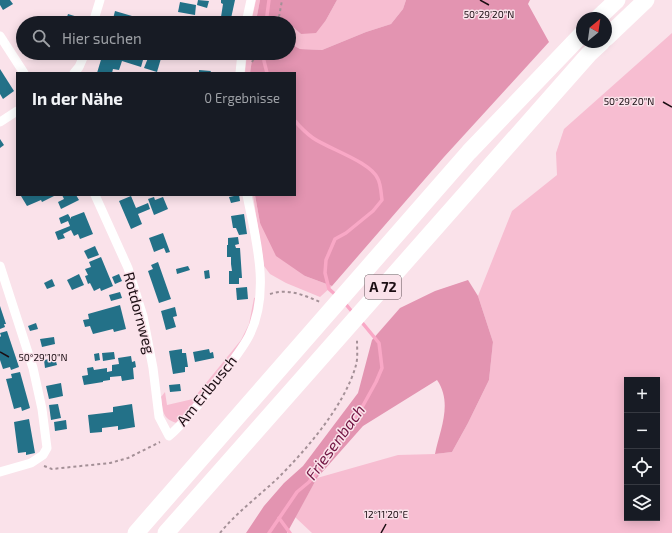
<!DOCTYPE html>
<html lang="de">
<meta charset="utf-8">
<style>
body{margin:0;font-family:"Exo 2",sans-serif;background:#20242c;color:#f1f3f6}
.controls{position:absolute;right:12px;bottom:12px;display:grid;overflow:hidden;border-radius:0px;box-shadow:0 2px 10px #0003}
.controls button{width:36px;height:36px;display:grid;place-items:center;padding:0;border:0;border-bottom:1px solid #363941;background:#171b24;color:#f1f3f6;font:20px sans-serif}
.compass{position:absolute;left:576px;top:12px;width:36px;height:36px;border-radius:50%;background:#171b24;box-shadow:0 2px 10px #0003;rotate:29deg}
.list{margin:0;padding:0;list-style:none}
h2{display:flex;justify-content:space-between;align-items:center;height:52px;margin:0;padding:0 16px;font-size:17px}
h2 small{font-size:13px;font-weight:400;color:#9ea1a6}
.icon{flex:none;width:22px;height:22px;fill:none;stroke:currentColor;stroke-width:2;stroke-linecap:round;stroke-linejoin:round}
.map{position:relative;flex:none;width:672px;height:533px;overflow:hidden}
.search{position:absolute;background:#171b24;box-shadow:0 2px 10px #0003;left:16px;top:16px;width:280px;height:44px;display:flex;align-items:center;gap:10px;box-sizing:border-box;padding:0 14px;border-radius:22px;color:#9ea1a6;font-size:15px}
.panel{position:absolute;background:#171b24;box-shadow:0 2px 10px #0003;left:16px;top:72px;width:280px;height:124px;border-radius:0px}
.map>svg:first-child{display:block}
</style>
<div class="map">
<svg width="672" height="533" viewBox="0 0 672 533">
<rect width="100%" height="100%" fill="#fae2ea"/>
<g fill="#f7bdd1" fill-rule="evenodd">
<path d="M256,0H260L256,21L258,23H251Z"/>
<path d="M337,0H406L403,9L391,24L366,32L322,50L300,49L289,43V23H270L277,16L285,20L301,34L326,20Z"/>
<path d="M672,33V533H312L295,517L317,478L398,455L435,454L452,452L468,423L489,380L493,342L478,296L512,211L557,175L556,153L564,129ZM627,380H657V518H627Z"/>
<path d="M247,53H253L250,73H245Z"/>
<path d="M253,195H255L260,223L305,276L332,286L320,297L286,283L270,274L264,266Z"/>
<path d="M257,297L253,323L235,355L177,423C162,419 163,411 161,397L165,392L167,405L193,399L241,340L249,324L254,298Z"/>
</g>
<g fill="#e394b1">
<path d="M260,0H337L326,20L316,33L301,34L285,20L277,16L270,23H258L256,21Z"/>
<path d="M406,0H530L528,4L549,42L444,157L332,286L305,276L276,256L260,223L255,195H295V73H250L253,53H289V43L300,49L322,50L366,32L391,24L403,9Z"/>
<path d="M468,280L478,296L493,342L489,380L468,423L452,452L435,454C440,430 453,403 437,380L363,426L317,478L287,533H246L264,506L284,483L303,466L358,393L372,340L400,308L435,291Z"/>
</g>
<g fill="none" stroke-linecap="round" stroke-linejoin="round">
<g stroke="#f9a8c6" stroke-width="3.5">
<path d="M266,23L269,0"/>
<path d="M264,53V61L267,73"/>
<path d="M295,121C301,128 306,133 313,138C329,149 371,162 378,179C381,185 381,194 382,200L373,211L346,233L335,239L326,260L325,273L329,289L338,297"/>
<path d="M344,302L354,314"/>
<path d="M279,518L290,533"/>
<path d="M269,533L297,492L309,482L315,475L326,451L360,411L376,382L382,368L379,343L360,320"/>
</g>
</g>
<g fill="#237188">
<path d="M0,0H10L13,4L3,10L0,5Z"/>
<path d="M198,0L209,1L207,8L197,5Z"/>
<path d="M221,0H235L230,23H217L218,17H221L223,4L221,3Z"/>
<path d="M180,2L196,5L195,15L178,12Z"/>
<path d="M115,11L132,16L130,23H112Z"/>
<path d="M68,14L81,18L80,23H65Z"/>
<path d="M48,19L50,23H42Z"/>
<path d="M103,53H145L141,67L122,61L119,70L113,69L112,73H97Z"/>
<path d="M150,53H155L162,55L157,72L144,68Z"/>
<path d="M0,69L14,91L3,99L0,94Z"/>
<path d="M199,70L211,71L210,73H199Z"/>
<path d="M0,139L4,145L0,148Z"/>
<path d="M23,195H56L42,202L41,200L27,206L21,196Z"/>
<path d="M62,195H76L79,200L61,209L58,202L64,199Z"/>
<path d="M239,195L240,201L231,203L229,197Z"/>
<path d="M131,196L136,208L148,203L150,209L138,214L142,224L131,229L119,201Z"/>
<path d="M154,197L155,200L163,197L168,209L154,215L148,199Z"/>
<path d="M84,212L93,234L80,239L78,234L74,236L71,230L63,234L65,238L58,240L55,232L70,226L68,221L61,224L59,218L68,214L71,219V217Z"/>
<path d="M244,214L247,234L239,235L236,228H233L231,216Z"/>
<path d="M163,233L170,252L166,253L164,248L154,252L149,238Z"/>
<path d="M238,237L239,244L235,245L236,248H240L242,278H239V284H229V271H232L231,264V257H227V245H228V238Z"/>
<path d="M95,246L99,255L88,259L84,251Z"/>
<path d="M101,257L113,286L101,291L100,288L94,291L90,283L88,284L85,276L88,275L85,269L91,267L89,262Z"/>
<path d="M158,262L171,299L159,303L148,271L153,269L151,265Z"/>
<path d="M188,266L190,270L177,274L176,269Z"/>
<path d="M209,270L210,278L205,279L204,271Z"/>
<path d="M79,274L84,285L72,290L67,280Z"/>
<path d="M119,274L122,281L115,284L112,277Z"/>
<path d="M52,279L55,286L47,289L44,283Z"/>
<path d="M247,287L248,299L237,300L236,288Z"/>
<path d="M120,292L122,298L111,301L109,295Z"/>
<path d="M120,305L126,329L114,332L113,329L93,334L90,326L85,327L83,320L89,319L88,314Z"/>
<path d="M0,306L6,324H4L5,327L0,329Z"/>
<path d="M175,307L177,316L173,317L176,327L166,330L161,311Z"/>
<path d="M36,323L38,329L30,331L28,326Z"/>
<path d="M7,331L19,367L11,370L10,367L3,369L0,360V337L1,336L0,333Z"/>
<path d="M54,337L55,344L42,347L40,339Z"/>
<path d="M182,349V353H186L188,367H185V372L173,374L169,351Z"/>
<path d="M209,349L210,353L213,352L214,358L195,362L193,352Z"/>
<path d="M114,352L115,359L103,361L102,353Z"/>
<path d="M99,353L100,360L95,361L94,354Z"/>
<path d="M131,356L132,362L135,361L136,367L133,368L134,379L122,381L121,376L110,377V380L103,381V382L84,385L82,376L88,375L87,368L93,367L94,370L107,368V372L112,371V365L119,364L118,358Z"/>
<path d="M55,358L57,365L45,368L44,360Z"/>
<path d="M20,372L30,408L22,411L21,407L14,409L6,379L12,378L11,374Z"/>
<path d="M61,383L63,396L49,399L46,386Z"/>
<path d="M180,384L181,391L170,392L169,385Z"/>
<path d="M58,404L61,418L51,420L49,405Z"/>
<path d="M132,404L135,427L118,430V426L102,428V432L90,433L88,415L113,412V407Z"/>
<path d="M29,419L35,453L26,455V452L18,453L14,422Z"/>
<path d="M66,420L67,429L55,431L54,422Z"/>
</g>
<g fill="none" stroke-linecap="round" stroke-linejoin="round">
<g stroke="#a49097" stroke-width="2" stroke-dasharray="3 3" stroke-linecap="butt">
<path d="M278,23L282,0"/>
<path d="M252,62L257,53"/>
<path d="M270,294C288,288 304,295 320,302"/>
<path d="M44,466L52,469L110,463L128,458L160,442"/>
<path d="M220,533C237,512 259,496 278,478C307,449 345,405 356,365C358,358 357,348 357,340L356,339"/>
</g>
<g stroke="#fff" stroke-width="9">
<path d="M93,23L100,0"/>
<path d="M246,23L251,0"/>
<path d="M0,36L24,73"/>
<path d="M74,73L79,67L85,53"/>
<path d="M240,73L242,53"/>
<path d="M0,122L17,111"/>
<path d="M95,195L128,268L143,316L153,368L159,417L169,436C187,420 201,402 215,383C227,368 240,353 249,336C271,293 256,239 247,195"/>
<path d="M0,266L33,368L42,409L47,448L43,455L31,463L0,472"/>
</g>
<g stroke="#fff" stroke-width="17">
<path d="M598,18L617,0"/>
<path d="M606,38L646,0"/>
<path d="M136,533L469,152L582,34"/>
<path d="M166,533L589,54L602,42"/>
</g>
</g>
<path fill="none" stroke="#1b0e13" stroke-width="1.5" d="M480,0L489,5M663,102L672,107M0,352L9,357M381,533L386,524"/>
<g text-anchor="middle" stroke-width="3" stroke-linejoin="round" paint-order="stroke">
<rect fill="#fae2ea" stroke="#5e4e54" stroke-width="1" x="365" y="275" width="36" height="24" rx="3"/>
<g font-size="14" font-weight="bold" fill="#1b0e13">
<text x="383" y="292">A 72</text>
</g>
<g font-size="15" fill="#1b0e13" stroke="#fae2ea">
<text transform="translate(139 313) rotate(75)" y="5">Rotdornweg</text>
<text transform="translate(207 391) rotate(-51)" y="5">Am Erlbusch</text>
</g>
<g font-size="16" font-style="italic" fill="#721643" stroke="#fae2ea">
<text transform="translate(335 442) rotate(-54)" y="6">Friesenbach</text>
</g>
</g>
<g font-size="10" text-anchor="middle" fill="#1b0e13" stroke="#fae2ea" stroke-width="3" stroke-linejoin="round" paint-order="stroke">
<text x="489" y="18">50°29'20"N</text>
<text x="629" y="105">50°29'20"N</text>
<text x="43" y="361">50°29'10"N</text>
<text x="386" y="518">12°11'20"E</text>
</g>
</svg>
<div class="controls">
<button>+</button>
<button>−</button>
<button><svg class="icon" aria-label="locate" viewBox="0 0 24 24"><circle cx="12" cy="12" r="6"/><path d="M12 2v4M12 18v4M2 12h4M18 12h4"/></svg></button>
<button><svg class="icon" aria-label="layers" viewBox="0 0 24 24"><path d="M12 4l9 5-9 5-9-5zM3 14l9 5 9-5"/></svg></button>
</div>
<svg class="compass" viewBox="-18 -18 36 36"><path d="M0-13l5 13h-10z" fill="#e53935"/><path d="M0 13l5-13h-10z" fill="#9ea1a6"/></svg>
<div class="search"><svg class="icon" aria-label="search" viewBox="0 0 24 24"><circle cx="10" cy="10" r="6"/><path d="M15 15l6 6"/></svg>Hier suchen</div>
<section class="panel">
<h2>In der Nähe<small>0 Ergebnisse</small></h2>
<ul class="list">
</ul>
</section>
</div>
